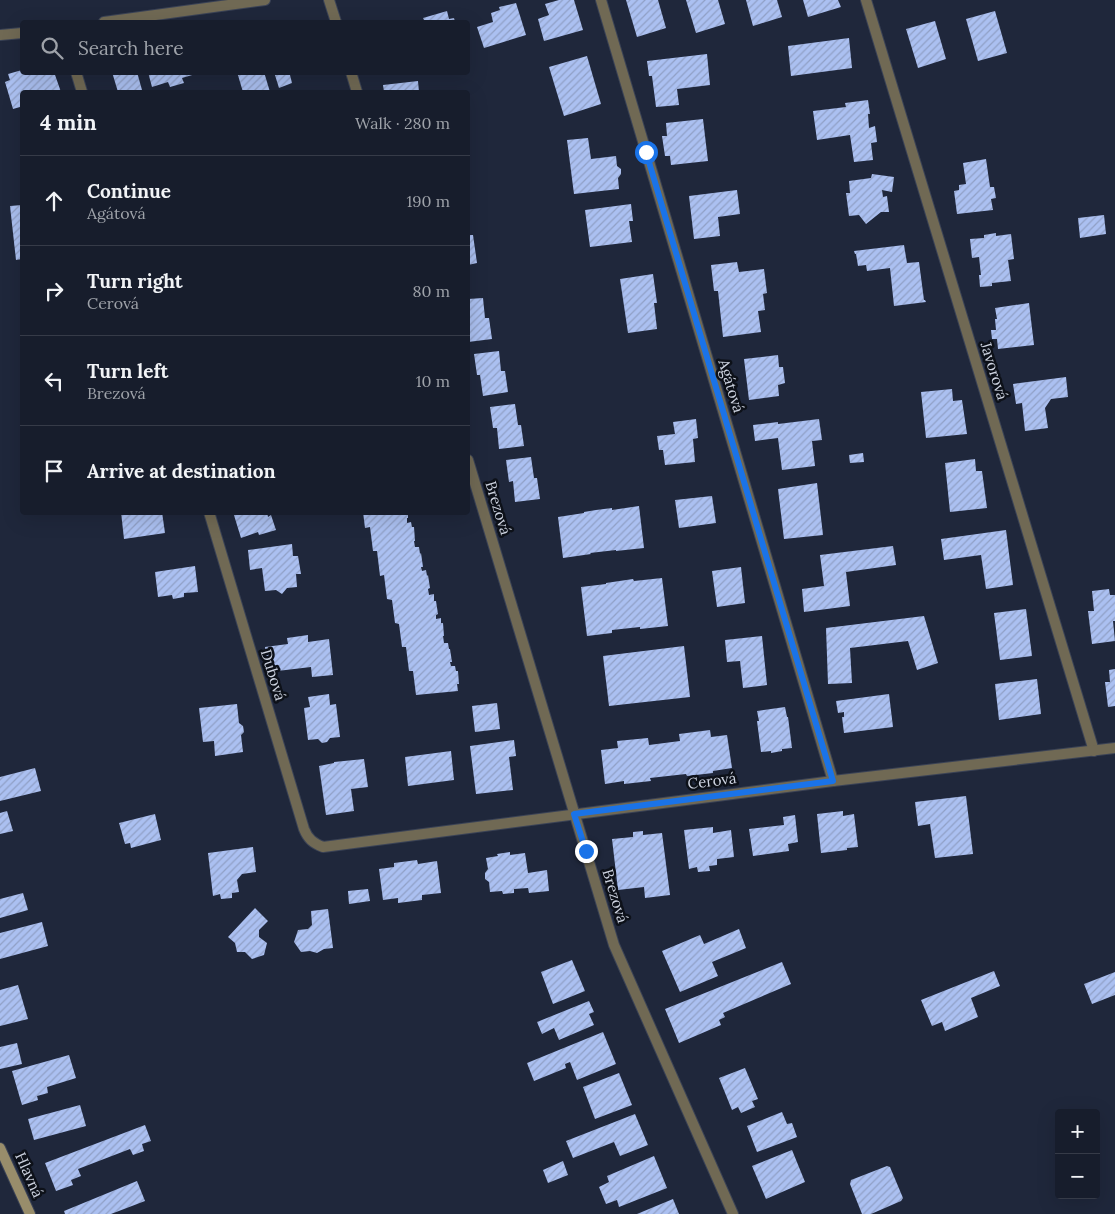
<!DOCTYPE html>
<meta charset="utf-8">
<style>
body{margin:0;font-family:Lora,serif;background:#202634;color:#f1f3f6}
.controls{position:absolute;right:15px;bottom:15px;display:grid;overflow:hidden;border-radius:5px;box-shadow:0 5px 20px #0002}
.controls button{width:45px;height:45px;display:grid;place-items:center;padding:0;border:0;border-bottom:1px solid #363b48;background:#171d2c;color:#f1f3f6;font:25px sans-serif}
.stop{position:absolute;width:15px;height:15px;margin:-11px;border:4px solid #1a73e8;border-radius:50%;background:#fff}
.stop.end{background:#1a73e8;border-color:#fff;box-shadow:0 1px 5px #0008}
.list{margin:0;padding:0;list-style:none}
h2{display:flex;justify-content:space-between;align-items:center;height:65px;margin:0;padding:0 20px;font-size:21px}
h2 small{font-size:16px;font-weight:400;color:#9ea2a9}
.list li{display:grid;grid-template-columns:32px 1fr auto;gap:15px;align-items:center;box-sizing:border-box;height:90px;padding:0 20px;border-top:1px solid #363b48}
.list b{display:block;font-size:19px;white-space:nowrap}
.list p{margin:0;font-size:16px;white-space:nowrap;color:#9ea2a9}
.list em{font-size:16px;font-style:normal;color:#9ea2a9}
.icon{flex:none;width:28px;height:28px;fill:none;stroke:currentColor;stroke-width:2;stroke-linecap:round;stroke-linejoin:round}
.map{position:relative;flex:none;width:1115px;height:1214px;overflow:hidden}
.search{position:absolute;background:#171d2c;box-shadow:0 5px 20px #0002;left:20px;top:20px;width:450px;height:55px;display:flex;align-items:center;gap:12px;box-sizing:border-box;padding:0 18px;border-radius:5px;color:#9ea2a9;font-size:19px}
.panel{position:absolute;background:#171d2c;box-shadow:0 5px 20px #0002;left:20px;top:90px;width:450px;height:425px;border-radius:5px}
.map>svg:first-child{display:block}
</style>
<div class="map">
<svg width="1115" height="1214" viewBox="0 0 1115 1214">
<defs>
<pattern id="building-hatch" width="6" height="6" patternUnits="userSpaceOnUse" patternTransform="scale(1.25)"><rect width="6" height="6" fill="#abc0f1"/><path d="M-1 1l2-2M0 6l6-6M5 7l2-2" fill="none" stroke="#90a0c6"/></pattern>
</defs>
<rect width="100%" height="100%" fill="#1f273b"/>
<g fill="url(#building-hatch)">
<path d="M559,0H574L583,30L544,41L538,19L549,15L545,4Z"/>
<path d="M626,0H658L666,28L637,37Z"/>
<path d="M686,0H718L725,24L696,33Z"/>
<path d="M746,0H777L782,17L753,26Z"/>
<path d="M803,0H838L841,7L808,17Z"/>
<path d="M516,3L526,35L484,48L477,27L493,22L491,13L500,10L499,7Z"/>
<path d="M447,11L449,19L454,18L455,22H425L423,18Z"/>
<path d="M995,11L1007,53L978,61L966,19Z"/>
<path d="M935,21L946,59L918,68L906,29Z"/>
<path d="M849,38L852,68L791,76L788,46Z"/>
<path d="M707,54L710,85L677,89L679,105L656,107L652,76H649L647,61Z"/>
<path d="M587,56L601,104L564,116L549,67Z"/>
<path d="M22,70V72H54L61,92H22V113L20,107L13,109L5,82L10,80L8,74Z"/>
<path d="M112,72H137L142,90L134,92H118Z"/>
<path d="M148,72H199V73L182,78L184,83L170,87L168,82L152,87Z"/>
<path d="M237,72H264L270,92H243Z"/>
<path d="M274,72H297V73L290,75L292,83L279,88Z"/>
<path d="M418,81L419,92H384L383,85Z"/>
<path d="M868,100L870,114H868L869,128L875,126L877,142L871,143L873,160L854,162L850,135L817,140L813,111L846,107L845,103Z"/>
<path d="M703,119L708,161L671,165L670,156H665L662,136H667L666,123Z"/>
<path d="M588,138L591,159L616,156L617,166L621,169V174L618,178L619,189L574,194L567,140Z"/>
<path d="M986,159L990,187H994L996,198L991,199L993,210L957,214L954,191L959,190V185L966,184L963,163Z"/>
<path d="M872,174L894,177L892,192L882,190L883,197L887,196L889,212H881L866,224L859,215L849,216L846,193H850L849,181L871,178Z"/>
<path d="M737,190L740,214L718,217L720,236L694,239L689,196Z"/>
<path d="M631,204L633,221H629L632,242L590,247L585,210Z"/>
<path d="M22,205V259L16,260L10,206Z"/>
<path d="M1104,215L1106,234L1080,238L1078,218Z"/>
<path d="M996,233V236L1011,234L1014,259L1008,260L1011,281L992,283V286L980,287L979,275H981L979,257L972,258L970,239L984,238V235Z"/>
<path d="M468,235H473L477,263L468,265Z"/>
<path d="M904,245L907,263L919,262L924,300H925L926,302L894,306L890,268L867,271L866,265L858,266L856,254H855L854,251Z"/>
<path d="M737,262L739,272L764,269L767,293L763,294L765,310L758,311L761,332L723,337L718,291H714L711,265Z"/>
<path d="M653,274L657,303H654L657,329L628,333L620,279Z"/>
<path d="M483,298L485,318H489L492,339L468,342V299Z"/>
<path d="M1029,303L1034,345L998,349L997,339H992L991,330H996L995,319H997L995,308Z"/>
<path d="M499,351L501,371H505L508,392L483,396L480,375H477L474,354Z"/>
<path d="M778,355L779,367H783L785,383L778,385L779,396L749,400L744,359Z"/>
<path d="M1066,377L1068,397L1051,399L1045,408L1048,428L1025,431L1022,403L1016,404L1013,384Z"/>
<path d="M952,389L953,401L962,400L967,434L926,438L921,392Z"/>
<path d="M515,404L518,425H521L524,446L499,449L497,428H493L490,407Z"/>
<path d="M696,419L698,438L693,439L695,462L665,465L663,450H659L657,436L675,434L673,422Z"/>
<path d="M819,419L822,440L812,441L815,466L782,470L778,438L755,441L753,425L778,422V424Z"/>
<path d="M863,453L864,462L850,463L849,455Z"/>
<path d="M531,457L534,478H537L540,499L515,502L513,481L509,482L506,460Z"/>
<path d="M975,459L976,471H982L987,508L950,512L945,463Z"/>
<path d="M817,483L823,535L784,539L778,489Z"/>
<path d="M712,496L716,523L679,528L675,500Z"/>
<path d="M639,506L644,548L616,551V550L590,553L591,554L563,558L558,517L584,513V512L596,510L612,508V510Z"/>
<path d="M121,512H162L165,533L124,539Z"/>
<path d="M233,512H267L268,517L271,515L276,530L259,535L258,532L241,538Z"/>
<path d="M363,512H408V518H407V523L411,522L412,527H414L415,541H414L415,547H419L420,554L421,553L423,567H421L422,571L426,570L427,576L428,575L430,588L428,589L429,595L434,594V601H436L438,614L436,615V619L441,618V623H443L444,636H443L444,643H448L449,649H450L452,662H450L451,666H455L456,671H458L459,684H457L458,691L416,695L413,671H409L406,647H402L399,624L395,623L392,600L387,599L384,575L380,576L377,551H373L370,527L365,528Z"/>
<path d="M1006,530L1013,585L986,589L981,555L944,560L941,539Z"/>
<path d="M292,544L293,556H298L301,574H296L297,587L287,588L282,594L276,590L265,591L262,568L250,570L248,550Z"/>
<path d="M893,546L896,565L846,572L850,606L804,612L802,589L824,586L820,555Z"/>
<path d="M195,566L198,592L184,593V597L173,599L172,595L158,597L155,572Z"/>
<path d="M741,567L745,603L717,607L712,571Z"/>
<path d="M662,578L668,626L640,629V627L612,630V633L587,636L581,587L606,584V583L633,579L634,581Z"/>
<path d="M1109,589L1110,595H1115V621H1113L1115,641L1092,644L1088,611H1094L1092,591Z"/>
<path d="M1026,609L1032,656L1000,660L994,613Z"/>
<path d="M924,616L938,663L917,670L908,641L850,648L852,683L828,684L826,628Z"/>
<path d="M308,635V642L329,639L333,675L312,677L311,667L269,672L265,647L288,644L287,638Z"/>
<path d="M762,636L767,685L743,688L740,661L727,662L725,640Z"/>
<path d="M684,646L690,697L609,706L603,656Z"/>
<path d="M1115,669V706L1108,707L1105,682H1110L1109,670Z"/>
<path d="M1037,679L1041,714L999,720L995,684Z"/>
<path d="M329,694L330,705L336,704L340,737L330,738L327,742L322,743L318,739L308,740L304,708L310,707L308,697Z"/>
<path d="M889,694L893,727L844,733L842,717H844V712L838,713L836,701Z"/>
<path d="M497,703L500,729L475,732L472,706Z"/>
<path d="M237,704L239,723L243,726L244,732L241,735L243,752L215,756L214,741L203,742L199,708Z"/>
<path d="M785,707L787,717H788L792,748L782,749V751L771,753V751L761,752L757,721H759L757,711Z"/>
<path d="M710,730L711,737L727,735L732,768L713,771V773L687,776L686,774L650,778L651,781L624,784V781L605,784L601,750L618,748L617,741L648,738L649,745L680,741L679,734Z"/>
<path d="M514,740L516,756L509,757L513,790L476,794L470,746Z"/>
<path d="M451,751L454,780L408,786L405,757Z"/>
<path d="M364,759L368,787L351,789L354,811L326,815L319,766L334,763V762Z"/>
<path d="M35,768L41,791L0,801V777Z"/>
<path d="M966,796L973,854L935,858L930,824L918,826L915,802Z"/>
<path d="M7,811L13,831L0,834V813Z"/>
<path d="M843,811V816L854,814L858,847L847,848V850L821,853L817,814Z"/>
<path d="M155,814L161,840L131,848L130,843L125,844L119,823Z"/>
<path d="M795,815L798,842L788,844L789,851L753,856L749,829L784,825L783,817Z"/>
<path d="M713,827V833L731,830L734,857L717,859V865L709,866L710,871L698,872L697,867L689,869L684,830Z"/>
<path d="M643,831V835L662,833L670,895L645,898L644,887L618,890L612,839L633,837V832Z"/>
<path d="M253,847L256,872L242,874L237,880L239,892L232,893V898L221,899L220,894L213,896L208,853Z"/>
<path d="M510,852V855L525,853L528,873L547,870L549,891L529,893L528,888L514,889V893L503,894L502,891L490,892L489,882L485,879V873L488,869L486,858L498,856L497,854Z"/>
<path d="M417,860L418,864L437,861L441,893L422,895V900L398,903V898L383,900L379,869L394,867V863Z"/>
<path d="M368,889L370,901L349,904L348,891Z"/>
<path d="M23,893L28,910L0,918V899Z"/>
<path d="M255,908L268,921L259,930V937L267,943L264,955L252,959L245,952H237L235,943L228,937Z"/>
<path d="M328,909L333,948L324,949L317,953L310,951L301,952L294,942L298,930L308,929L312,925L311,911Z"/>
<path d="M42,922L48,946L0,959V933Z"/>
<path d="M739,929L746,948L712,962L718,976L680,992L662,951L700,935L704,944Z"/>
<path d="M572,960L585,991L553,1004L541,972Z"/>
<path d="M782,962L791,984L723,1013L725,1017L719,1020L721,1025L679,1043L665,1009Z"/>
<path d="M994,971L1000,986L971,998L978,1017L945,1031L942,1022L932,1026L921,1000Z"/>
<path d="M1115,972V995L1092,1004L1084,984Z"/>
<path d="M18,985L28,1019L0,1026V990Z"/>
<path d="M589,1001L594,1012L589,1014L594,1025L559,1040L554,1028L542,1034L537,1022Z"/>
<path d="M603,1032L616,1064L577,1080L570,1062L565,1064L566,1068L534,1081L527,1063Z"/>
<path d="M17,1043L22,1064L0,1069V1047Z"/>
<path d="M69,1055L76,1078L47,1087L48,1093L37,1096L38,1100L22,1105L12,1071Z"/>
<path d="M745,1068L758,1099L752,1101L755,1107L741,1113L738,1107L732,1110L719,1078Z"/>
<path d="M619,1073L632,1105L595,1119L583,1087Z"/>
<path d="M80,1105L86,1126L34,1140L28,1119Z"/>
<path d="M782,1112L787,1124L792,1123L797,1137L757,1152L747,1126Z"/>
<path d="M635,1114L648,1145L620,1156L614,1142L573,1158L566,1141Z"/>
<path d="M145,1125L151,1141L142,1144L144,1151L133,1155L130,1149L78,1169L81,1176L71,1180L73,1185L56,1191L45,1163Z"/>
<path d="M792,1150L805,1182L766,1199L752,1166Z"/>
<path d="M654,1156L667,1188L619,1207L617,1200L606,1204L599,1187L609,1182L607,1176Z"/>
<path d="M563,1161L568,1175L548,1183L543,1170Z"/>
<path d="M887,1166L890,1167L903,1198L901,1201L871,1214H862L850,1184L851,1180Z"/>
<path d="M137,1181L145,1201L111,1214H65L64,1211Z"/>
<path d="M673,1199L679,1214H637Z"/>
</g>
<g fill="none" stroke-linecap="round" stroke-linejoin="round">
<defs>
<g id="street">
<path d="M329,0L336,22"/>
<path d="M601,0L833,781"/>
<path d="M866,0L1094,751"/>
<path d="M104,22L265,0"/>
<path d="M0,35L22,33"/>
<path d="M76,72L82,92"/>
<path d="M351,72L357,92"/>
<path d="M468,460L614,945L733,1214"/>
<path d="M209,512L304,829C308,839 313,843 323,847L833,781L1115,748"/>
</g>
<path id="secondary" d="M0,1148L30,1214"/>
</defs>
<use href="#street" stroke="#3b4356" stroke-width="12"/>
<use href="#secondary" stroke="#3b4356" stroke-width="12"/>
<use href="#street" stroke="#706954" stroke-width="10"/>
<use href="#secondary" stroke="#988d6b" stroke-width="10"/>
</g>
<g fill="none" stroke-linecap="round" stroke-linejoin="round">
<path stroke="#1a73e8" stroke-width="6" d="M586,851L574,814L833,781L646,152"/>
</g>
<g text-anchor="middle" stroke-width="5" stroke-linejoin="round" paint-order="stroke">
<g font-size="15" fill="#ced4e1" stroke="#0d1119">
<text transform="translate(994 371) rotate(73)" y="5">Javorová</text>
<text transform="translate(731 386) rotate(73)" y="5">Agátová</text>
<text transform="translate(498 508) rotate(73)" y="5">Brezová</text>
<text transform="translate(273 675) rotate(73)" y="5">Dubová</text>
<text transform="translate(712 781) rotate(-7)" y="5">Cerová</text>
<text transform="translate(615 896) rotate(73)" y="5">Brezová</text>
<text transform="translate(29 1175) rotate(66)" y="5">Hlavná</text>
</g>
</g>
</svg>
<div class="controls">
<button>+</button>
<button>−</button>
</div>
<div class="stop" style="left:646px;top:152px"></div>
<div class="stop end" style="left:586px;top:851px"></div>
<div class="search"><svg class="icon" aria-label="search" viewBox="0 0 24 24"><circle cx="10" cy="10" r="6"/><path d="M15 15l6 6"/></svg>Search here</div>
<section class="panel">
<h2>4 min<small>Walk · 280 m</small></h2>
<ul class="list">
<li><svg class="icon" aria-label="ahead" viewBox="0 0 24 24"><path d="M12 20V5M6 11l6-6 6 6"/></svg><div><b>Continue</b><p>Agátová</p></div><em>190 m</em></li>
<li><svg class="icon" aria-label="right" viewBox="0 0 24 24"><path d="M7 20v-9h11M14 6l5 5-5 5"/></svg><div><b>Turn right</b><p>Cerová</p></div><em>80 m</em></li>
<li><svg class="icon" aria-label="left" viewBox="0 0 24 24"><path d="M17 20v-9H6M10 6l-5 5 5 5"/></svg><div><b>Turn left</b><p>Brezová</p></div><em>10 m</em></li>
<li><svg class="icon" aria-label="arrive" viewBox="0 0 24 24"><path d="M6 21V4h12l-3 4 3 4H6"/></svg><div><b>Arrive at destination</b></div></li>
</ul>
</section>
</div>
